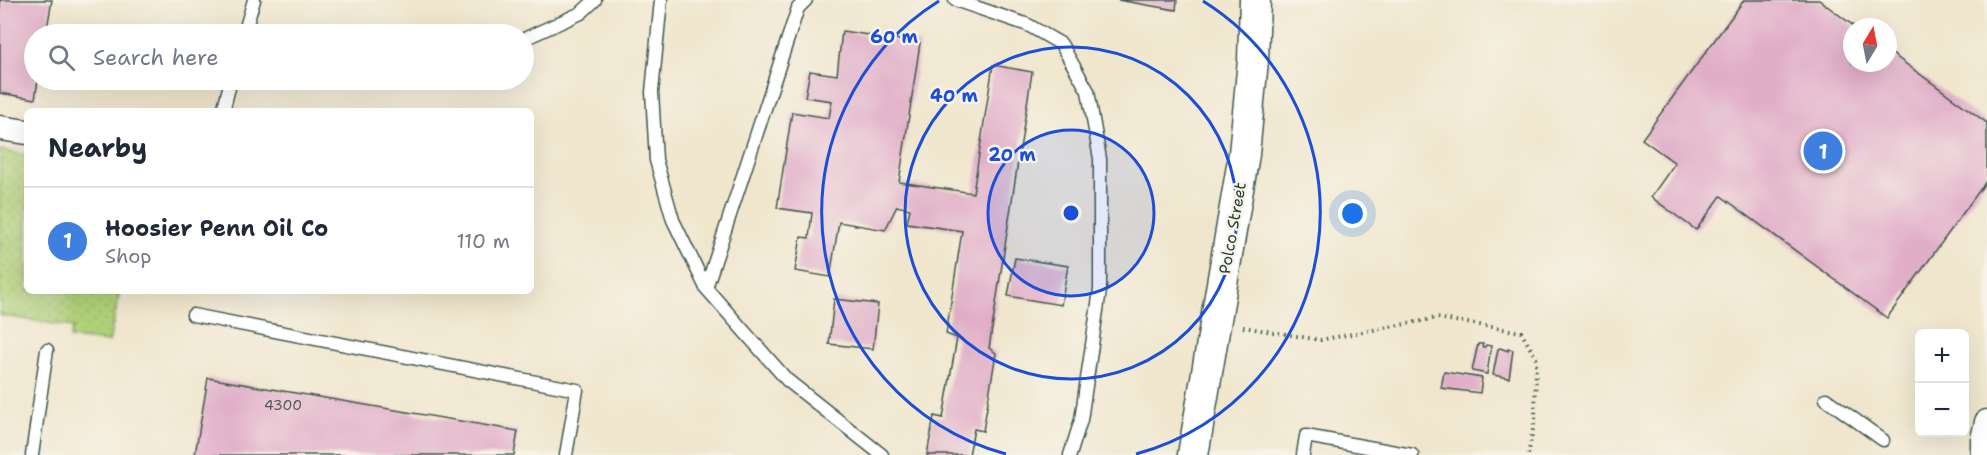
<!DOCTYPE html>
<meta charset="utf-8">
<style>
body{margin:0;font-family:"Shantell Sans",sans-serif;background:#f2f2f3;color:#1f2937}
.controls{position:absolute;right:18px;bottom:18px;display:grid;overflow:hidden;border-radius:9px;box-shadow:0 6px 24px #0002}
.controls button{width:54px;height:54px;display:grid;place-items:center;padding:0;border:0;border-bottom:2px solid #e0e1e3;background:#fff;color:#1f2937;font:30px sans-serif}
.compass{position:absolute;left:1843px;top:18px;width:54px;height:54px;border-radius:50%;background:#fff;box-shadow:0 6px 24px #0002;rotate:10deg}
.you{position:absolute;left:1353px;top:214px;width:21px;height:21px;margin:-15px;border:4px solid #fff;border-radius:50%;background:#1a73e8;box-shadow:0 0 0 9px #1a73e833}
.badge{display:grid;place-items:center;width:39px;height:39px;border-radius:50%;background:#ea580c;color:#fff;font-size:20px;font-weight:700}
.pin{position:absolute;translate:-50% -50%;border:3px solid #fff;box-shadow:0 2px 6px #0006}
.list{margin:0;padding:0;list-style:none}
h2{display:flex;justify-content:space-between;align-items:center;height:78px;margin:0;padding:0 24px;font-size:26px}
h2 small{font-size:20px;font-weight:400;color:#747a83}
.list li{display:grid;grid-template-columns:39px 1fr auto;gap:18px;align-items:center;box-sizing:border-box;height:108px;padding:0 24px;border-top:2px solid #e0e1e3}
.list b{display:block;font-size:22px;white-space:nowrap}
.list p{margin:0;font-size:20px;white-space:nowrap;color:#747a83}
.list em{font-size:20px;font-style:normal;color:#747a83}
.icon{flex:none;width:33px;height:33px;fill:none;stroke:currentColor;stroke-width:2;stroke-linecap:round;stroke-linejoin:round}
.map{position:relative;flex:none;width:1987px;height:455px;overflow:hidden}
.search{position:absolute;background:#fff;box-shadow:0 6px 24px #0002;left:24px;top:24px;width:510px;height:66px;display:flex;align-items:center;gap:15px;box-sizing:border-box;padding:0 21px;border-radius:33px;color:#747a83;font-size:22px}
.panel{position:absolute;background:#fff;box-shadow:0 6px 24px #0002;left:24px;top:108px;width:510px;height:186px;border-radius:9px}
.map>svg:first-child{display:block}
</style>
<div class="map">
<svg width="1987" height="455" viewBox="0 0 1987 455">
<defs>
<pattern id="grass-dots" width="8" height="8" patternUnits="userSpaceOnUse" patternTransform="scale(1.5)"><rect width="8" height="8" fill="#b1d179"/><path d="M2 2h.1M6 6h.1" fill="none" stroke="#98b469" stroke-width="1.8" stroke-linecap="round"/></pattern>
</defs>
<rect width="100%" height="100%" fill="#f7f3e8"/>
<filter id="ink" filterUnits="userSpaceOnUse"><feTurbulence type="fractalNoise" baseFrequency=".0167" numOctaves="2"/><feDisplacementMap in="SourceGraphic" scale="12" xChannelSelector="R" yChannelSelector="G"/><feConvolveMatrix kernelMatrix="1 2 1 2 8 2 1 2 1" color-interpolation-filters="sRGB"/></filter>
<filter id="wash" filterUnits="userSpaceOnUse"><feTurbulence type="fractalNoise" baseFrequency=".008" numOctaves="4" result="noise"/><feDisplacementMap in="SourceGraphic" scale="24" xChannelSelector="R" yChannelSelector="G"/><feGaussianBlur stdDeviation="1.35" result="paint"/><feColorMatrix in="noise" values="0 0 0 0 0 0 0 0 0 0 0 0 0 0 0 0 0 1.4 0 .05"/><feComposite in="paint" operator="in"/></filter>
<g filter="url(#wash)">
<rect width="100%" height="100%" fill="#f0e6cd"/>
<path fill="url(#grass-dots)" stroke="#688756" stroke-width="1.5" d="M0,150L27,155V291H120L109,342L70,338L73,327L0,315Z"/>
<g id="blocks">
<g fill="#e1aec8">
<path d="M0,0H52L46,34H34V80H38L35,99L0,93Z"/>
<path d="M1118,0H1177L1176,10Z"/>
<path d="M1744,0H1819L1855,27H1852V63H1888V51L1987,123V180L1887,318L1721,196L1696,230L1651,197L1675,163L1642,139Z"/>
<path d="M842,31L920,43L899,182L973,193L993,65L1032,72L989,348L996,353L983,431L974,429L969,455H927L934,416L943,418L957,338L946,334L962,231L907,223L910,209L897,206L885,230L839,222L830,277L795,271L801,237L809,238L812,213L777,208L792,112L829,118L832,101L805,97L810,71L837,75Z"/>
<path d="M1015,258L1068,266L1061,305L1008,296Z"/>
<path d="M834,299L878,304L873,349L829,344Z"/>
<path d="M1478,344H1483L1482,347H1485L1486,345L1491,346L1487,374L1472,371Z"/>
<path d="M1500,348L1508,351V349L1513,350L1509,378L1493,375L1498,349Z"/>
<path d="M1444,372L1482,378L1480,393L1441,388Z"/>
<path d="M208,378L518,431L514,455H195Z"/>
</g>
</g>
</g>
<g filter="url(#ink)">
<use href="#blocks" fill-opacity="0" stroke="#3e564b" stroke-width="1.5"/>
<g fill="none" stroke-linecap="round" stroke-linejoin="round">
<defs>
<g id="service">
<path d="M661,0L652,92L656,160L673,220L706,288L787,380L882,455"/>
<path d="M955,0L1028,25L1061,44L1088,91L1100,159V290L1081,420L1070,455"/>
<path d="M244,34L254,0"/>
<path d="M524,39L581,13L595,0"/>
<path d="M223,111L231,80"/>
<path d="M706,288L798,8L806,0"/>
<path d="M193,315L577,390L566,455"/>
<path d="M1826,399L1883,440"/>
<path d="M32,455L47,350"/>
<path d="M1303,455L1306,436L1412,455"/>
</g>
<g id="minor">
<path d="M0,128L27,132"/>
<path d="M1983,455V439L1987,422"/>
</g>
<path id="tertiary" d="M1193,455L1244,154L1253,60L1255,0"/>
</defs>
<use href="#service" stroke="#3e564b" stroke-width="15"/>
<use href="#minor" stroke="#3e564b" stroke-width="27"/>
<use href="#tertiary" stroke="#3e564b" stroke-width="33"/>
<path stroke="#3e564b" stroke-width="4" stroke-dasharray="1.5 4.5" stroke-linecap="butt" d="M1243,327L1320,340L1437,318L1521,332L1536,358L1535,419L1528,455"/>
<use href="#service" stroke="#fff" stroke-width="12"/>
<use href="#minor" stroke="#fff" stroke-width="24"/>
<use href="#tertiary" stroke="#fff" stroke-width="30"/>
</g>
</g>
<circle cx="1071" cy="213" r="83" fill="#1d4ed8" fill-opacity=".12"/>
<g fill="none" stroke="#1d4ed8" stroke-width="3">
<circle cx="1071" cy="213" r="83"/>
<circle cx="1071" cy="213" r="166"/>
<path d="M1006 454A250 250 0 0 1 939 1M1203 1A250 250 0 0 1 1136 454"/>
</g>
<g text-anchor="middle" stroke-width="5" stroke-linejoin="round" paint-order="stroke">
<g font-size="14" fill="#505959">
<text x="283" y="410">4300</text>
</g>
<g font-size="16" fill="#1f3d34" stroke="#f7f3e8">
<text transform="translate(1232 228) rotate(-80)" y="6">Polco Street</text>
</g>
</g>
<circle cx="1071" cy="213" r="9" fill="#1d4ed8" stroke="#f7f3e8" stroke-width="3"/>
<g font-size="18" text-anchor="middle" font-weight="bold" fill="#1d4ed8" stroke="#f7f3e8" stroke-width="5" stroke-linejoin="round" paint-order="stroke">
<text x="894" y="43">60 m</text>
<text x="954" y="102">40 m</text>
<text x="1012" y="161">20 m</text>
</g>
</svg>
<div class="controls">
<button>+</button>
<button>−</button>
</div>
<svg class="compass" viewBox="-18 -18 36 36"><path d="M0-13l5 13h-10z" fill="#e53935"/><path d="M0 13l5-13h-10z" fill="#747a83"/></svg>
<div class="you"></div>
<div class="pin badge" style="left:1823px;top:151px;background:#3f7fe0">1</div>
<div class="search"><svg class="icon" aria-label="search" viewBox="0 0 24 24"><circle cx="10" cy="10" r="6"/><path d="M15 15l6 6"/></svg>Search here</div>
<section class="panel">
<h2>Nearby<small></small></h2>
<ul class="list">
<li><span class="badge" style="background:#3f7fe0">1</span><div><b>Hoosier Penn Oil Co</b><p>Shop</p></div><em>110 m</em></li>
</ul>
</section>
</div>
